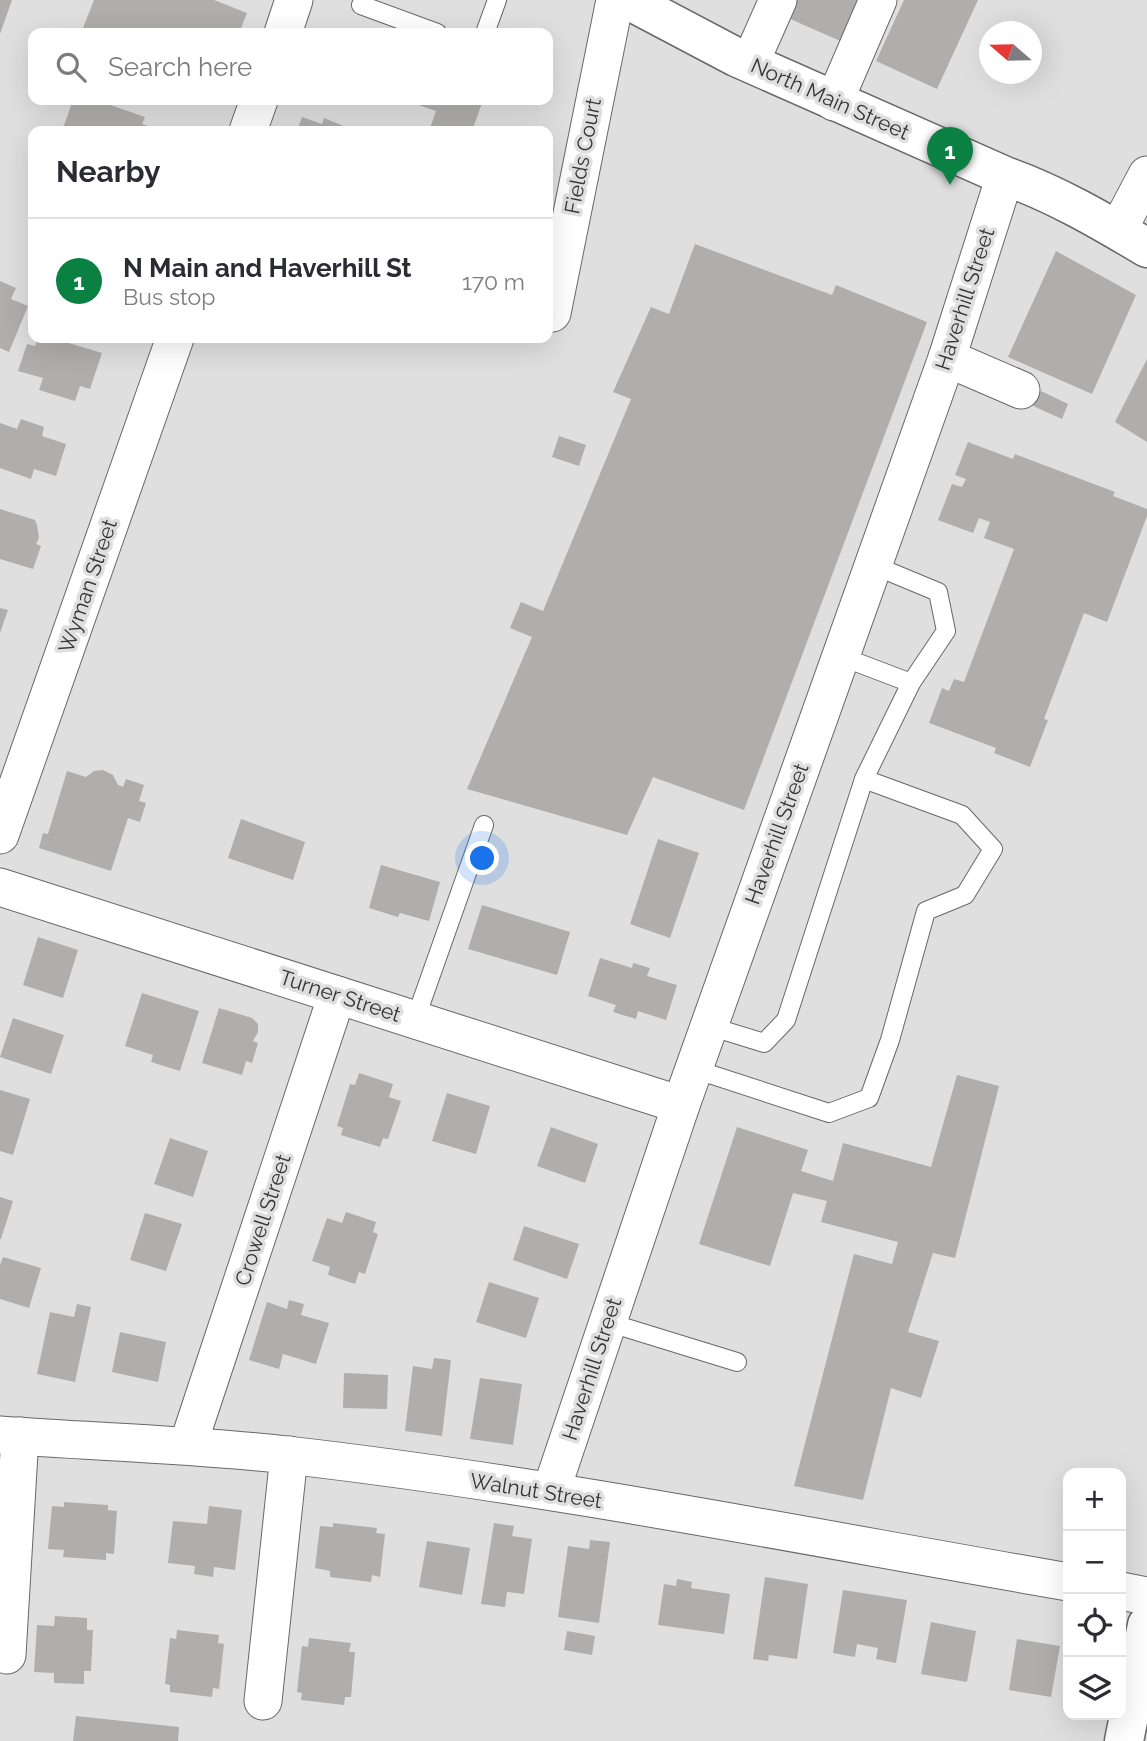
<!DOCTYPE html>
<meta charset="utf-8">
<style>
body{margin:0;font-family:Raleway,sans-serif;background:#f2f2f3;color:#2b2b33}
.controls{position:absolute;right:21px;bottom:21px;display:grid;overflow:hidden;border-radius:14px;box-shadow:0 7px 28px #0002}
.controls button{width:63px;height:63px;display:grid;place-items:center;padding:0;border:0;border-bottom:2px solid #e1e1e2;background:#fff;color:#2b2b33;font:35px sans-serif}
.compass{position:absolute;left:979px;top:21px;width:63px;height:63px;border-radius:50%;background:#fff;box-shadow:0 7px 28px #0002;rotate:290deg}
.you{position:absolute;left:483px;top:859px;width:24px;height:24px;margin:-18px;border:5px solid #fff;border-radius:50%;background:#1a73e8;box-shadow:0 0 0 10px #1a73e833}
.badge{display:grid;place-items:center;width:46px;height:46px;border-radius:50%;background:#0b8043;color:#fff;font-size:23px;font-weight:700}
.pin{position:absolute;translate:-50% -58px;filter:drop-shadow(0 2px 4px #0008)}
.pin::after{content:'';position:absolute;top:37px;width:24px;height:21px;background:inherit;clip-path:polygon(0 0,100% 0,50% 100%)}
.list{margin:0;padding:0;list-style:none}
h2{display:flex;justify-content:space-between;align-items:center;height:91px;margin:0;padding:0 28px;font-size:30px}
h2 small{font-size:23px;font-weight:400;color:#7c7c81}
.list li{display:grid;grid-template-columns:46px 1fr auto;gap:21px;align-items:center;box-sizing:border-box;height:126px;padding:0 28px;border-top:2px solid #e1e1e2}
.list b{display:block;font-size:26px;white-space:nowrap}
.list p{margin:0;font-size:23px;white-space:nowrap;color:#7c7c81}
.list em{font-size:23px;font-style:normal;color:#7c7c81}
.icon{flex:none;width:38px;height:38px;fill:none;stroke:currentColor;stroke-width:2;stroke-linecap:round;stroke-linejoin:round}
.map{position:relative;flex:none;width:1147px;height:1741px;overflow:hidden}
.search{position:absolute;background:#fff;box-shadow:0 7px 28px #0002;left:28px;top:28px;width:525px;height:77px;display:flex;align-items:center;gap:18px;box-sizing:border-box;padding:0 24px;border-radius:14px;color:#7c7c81;font-size:26px}
.panel{position:absolute;background:#fff;box-shadow:0 7px 28px #0002;left:28px;top:126px;width:525px;height:217px;border-radius:14px}
.map>svg:first-child{display:block}
</style>
<div class="map">
<svg width="1147" height="1741" viewBox="0 0 1147 1741">
<rect width="100%" height="100%" fill="#dfdfe0"/>
<g fill="#afaead">
<path d="M0,0H12L0,34Z"/>
<path d="M94,0H214L247,13L239,33H81Z"/>
<path d="M796,0H866L847,44L788,18Z"/>
<path d="M904,0H978L937,89L876,61Z"/>
<path d="M73,100H96L145,117L142,124L163,131H62Z"/>
<path d="M404,100H483L472,131H429L436,111Z"/>
<path d="M302,117L322,124L324,118L346,127L344,131H297Z"/>
<path d="M695,244L832,295L836,285L927,322L744,810L653,777L627,835L467,789L532,637L510,628L521,602L543,611L631,399L613,392L651,307L669,314Z"/>
<path d="M1056,251L1136,295L1092,394L1008,357Z"/>
<path d="M0,281L16,288L11,299L28,306L9,352L0,348Z"/>
<path d="M38,338H52L102,353L90,389L80,386L75,401L39,390L43,378L18,371L27,344L35,346Z"/>
<path d="M1147,359V442L1115,422Z"/>
<path d="M1041,391L1068,404L1062,419L1033,406Z"/>
<path d="M21,419L44,427L42,436L66,444L56,476L34,469L31,479L0,468V423L17,429Z"/>
<path d="M559,436L586,445L579,466L552,457Z"/>
<path d="M968,442L1013,459L1015,454L1115,492L1113,496L1147,509V516L1107,622L1084,613L1044,719L1048,720L1030,767L994,753L996,748L929,723L942,688L949,691L954,679L964,682L1014,549L984,538L990,522L979,518L973,533L938,520L952,484L962,487L966,479L955,475Z"/>
<path d="M0,509L35,520L37,525L39,538L36,544L41,546L33,569L0,559Z"/>
<path d="M0,608L8,610L0,633Z"/>
<path d="M103,770L113,775L118,785L123,787L126,779L144,785L139,801L146,803L140,822L128,818L111,871L39,848L43,833L48,834L67,771L86,777L94,771Z"/>
<path d="M241,819L305,842L293,880L228,858Z"/>
<path d="M658,839L699,853L670,938L630,924Z"/>
<path d="M381,865L440,882L429,921L400,913L398,917L369,908Z"/>
<path d="M482,905L570,932L557,975L468,949Z"/>
<path d="M38,937L78,950L63,998L23,985Z"/>
<path d="M600,958L632,968L633,963L650,968L647,976L677,985L666,1020L638,1011L636,1019L613,1012L616,1005L588,996Z"/>
<path d="M142,993L199,1011L180,1071L151,1062L153,1055L125,1046Z"/>
<path d="M219,1008L252,1018L258,1024V1032L253,1041L258,1043L252,1063L246,1061L242,1075L202,1063Z"/>
<path d="M13,1018L64,1035L51,1074L0,1057Z"/>
<path d="M359,1073L393,1084L389,1097L401,1101L388,1139L383,1138L380,1147L341,1135L343,1128L337,1126L350,1084L355,1085Z"/>
<path d="M957,1075L999,1086L955,1258L933,1253L908,1332L939,1341L921,1398L891,1388L863,1500L794,1486L854,1254L892,1264L898,1242L821,1222L827,1201L793,1193L770,1266L699,1244L737,1127L808,1150L801,1171L833,1181L843,1143L931,1167Z"/>
<path d="M0,1090L30,1099L13,1155L0,1151Z"/>
<path d="M447,1093L490,1106L476,1154L432,1141Z"/>
<path d="M551,1127L598,1144L585,1183L537,1166Z"/>
<path d="M170,1138L208,1151L193,1197L154,1184Z"/>
<path d="M0,1197L13,1201L1,1239H0Z"/>
<path d="M346,1212L376,1222L373,1232L378,1234L365,1274L359,1272L355,1284L328,1275L330,1267L312,1261L327,1218L342,1223Z"/>
<path d="M145,1213L182,1224L166,1271L130,1260Z"/>
<path d="M524,1226L579,1244L567,1279L513,1260Z"/>
<path d="M3,1257L41,1268L29,1308L0,1299V1265Z"/>
<path d="M489,1282L539,1298L526,1338L476,1322Z"/>
<path d="M289,1300L304,1304L301,1315L329,1323L316,1364L283,1354L279,1369L249,1360L267,1302L287,1309Z"/>
<path d="M77,1304L91,1307L75,1382L37,1374L50,1312L74,1317Z"/>
<path d="M120,1332L166,1342L158,1382L112,1372Z"/>
<path d="M434,1358L451,1360L442,1436L405,1431L413,1366L432,1369Z"/>
<path d="M344,1373L388,1375L387,1409L343,1408Z"/>
<path d="M480,1378L522,1384L513,1445L470,1439Z"/>
<path d="M64,1502L108,1505V1510L117,1511L114,1554L106,1553V1560L63,1557L64,1550L48,1549L52,1506L64,1507Z"/>
<path d="M209,1506L242,1510L235,1570L214,1567L213,1577L194,1574L195,1566L168,1563L173,1521L207,1524Z"/>
<path d="M333,1523L377,1528L376,1533L385,1534L380,1577L372,1575L371,1582L330,1577V1571L315,1568L320,1526L333,1527Z"/>
<path d="M494,1523L514,1526L512,1536L532,1539L524,1594L507,1592L505,1607L481,1604Z"/>
<path d="M590,1540L610,1542L599,1623L558,1617L568,1546L589,1549Z"/>
<path d="M427,1541L470,1548L462,1595L419,1587Z"/>
<path d="M765,1577L808,1584L797,1659L769,1655L768,1661L753,1659Z"/>
<path d="M677,1579L692,1582L691,1588L730,1594L724,1634L658,1625L664,1584L676,1586Z"/>
<path d="M843,1590L907,1600L896,1663L876,1659L878,1648L857,1644L855,1657L833,1653Z"/>
<path d="M55,1616L87,1618V1630H93L91,1671H84V1684L54,1683V1673L34,1672L37,1625L54,1626Z"/>
<path d="M931,1622L976,1631L967,1682L921,1674Z"/>
<path d="M177,1630L219,1635L218,1643L224,1644L219,1689L213,1688L212,1697L170,1692V1685L165,1684L170,1638L176,1639Z"/>
<path d="M567,1631L595,1636L592,1655L564,1650Z"/>
<path d="M309,1638L351,1643L349,1652H355L351,1697H345L344,1705L301,1700L302,1693L297,1692L302,1646L308,1647Z"/>
<path d="M1017,1639L1060,1646L1051,1697L1009,1690Z"/>
<path d="M76,1716L179,1727L178,1741H73Z"/>
</g>
<g fill="none" stroke-linecap="round" stroke-linejoin="round">
<defs>
<g id="lane">
<path d="M361,5L437,33"/>
<path d="M485,33L497,0"/>
<path d="M840,656L911,683"/>
<path d="M415,1020L484,825"/>
<path d="M709,1026L764,1043L786,1020L864,779"/>
<path d="M694,1069L829,1113L869,1098L890,1040L926,911L965,895L993,849L962,815L864,779L911,683L946,631L938,592L873,565"/>
<path d="M607,1322L737,1362"/>
</g>
<g id="street">
<path d="M283,33L294,0"/>
<path d="M750,63L778,0"/>
<path d="M834,102L878,0"/>
<path d="M248,131L259,100"/>
<path d="M1118,230L1147,175"/>
<path d="M552,313L615,0"/>
<path d="M947,358L1021,390"/>
<path d="M0,835L175,338"/>
<path d="M0,887L681,1105"/>
<path d="M0,1435C96,1442 191,1444 287,1455C549,1485 808,1537 1068,1582"/>
<path d="M188,1445L337,995"/>
<path d="M551,1491L681,1105L947,358L1005,176"/>
<path d="M1121,1591L1147,1596"/>
<path d="M7,1655L20,1436"/>
<path d="M263,1701L289,1455"/>
</g>
<g id="secondary">
<path d="M628,0L736,57L1005,176C1054,193 1102,221 1147,248"/>
<path d="M1124,1741L1147,1625"/>
</g>
</defs>
<use href="#lane" stroke="#68686a" stroke-width="20"/>
<use href="#street" stroke="#68686a" stroke-width="39"/>
<use href="#secondary" stroke="#68686a" stroke-width="41"/>
<use href="#lane" stroke="#fff" stroke-width="18"/>
<use href="#street" stroke="#fff" stroke-width="37"/>
<use href="#secondary" stroke="#fff" stroke-width="38"/>
</g>
<g text-anchor="middle" stroke-width="7" stroke-linejoin="round" paint-order="stroke">
<g font-size="21" fill="#353536" stroke="#dfdfe0">
<text transform="translate(830 99) rotate(24)" y="7">North Main Street</text>
<text transform="translate(583 156) rotate(-79)" y="7">Fields Court</text>
<text transform="translate(965 299) rotate(-72)" y="7">Haverhill Street</text>
<text transform="translate(88 586) rotate(-71)" y="7">Wyman Street</text>
<text transform="translate(777 834) rotate(-70)" y="7">Haverhill Street</text>
<text transform="translate(340 996) rotate(18)" y="7">Turner Street</text>
<text transform="translate(263 1220) rotate(-72)" y="7">Crowell Street</text>
<text transform="translate(592 1369) rotate(-72)" y="7">Haverhill Street</text>
<text transform="translate(536 1491) rotate(9)" y="7">Walnut Street</text>
</g>
</g>
</svg>
<div class="controls">
<button>+</button>
<button>−</button>
<button><svg class="icon" aria-label="locate" viewBox="0 0 24 24"><circle cx="12" cy="12" r="6"/><path d="M12 2v4M12 18v4M2 12h4M18 12h4"/></svg></button>
<button><svg class="icon" aria-label="layers" viewBox="0 0 24 24"><path d="M12 4l9 5-9 5-9-5zM3 14l9 5 9-5"/></svg></button>
</div>
<svg class="compass" viewBox="-18 -18 36 36"><path d="M0-13l5 13h-10z" fill="#e53935"/><path d="M0 13l5-13h-10z" fill="#7c7c81"/></svg>
<div class="you"></div>
<div class="pin badge" style="left:950px;top:185px">1</div>
<div class="search"><svg class="icon" aria-label="search" viewBox="0 0 24 24"><circle cx="10" cy="10" r="6"/><path d="M15 15l6 6"/></svg>Search here</div>
<section class="panel">
<h2>Nearby<small></small></h2>
<ul class="list">
<li><span class="badge">1</span><div><b>N Main and Haverhill St</b><p>Bus stop</p></div><em>170 m</em></li>
</ul>
</section>
</div>
